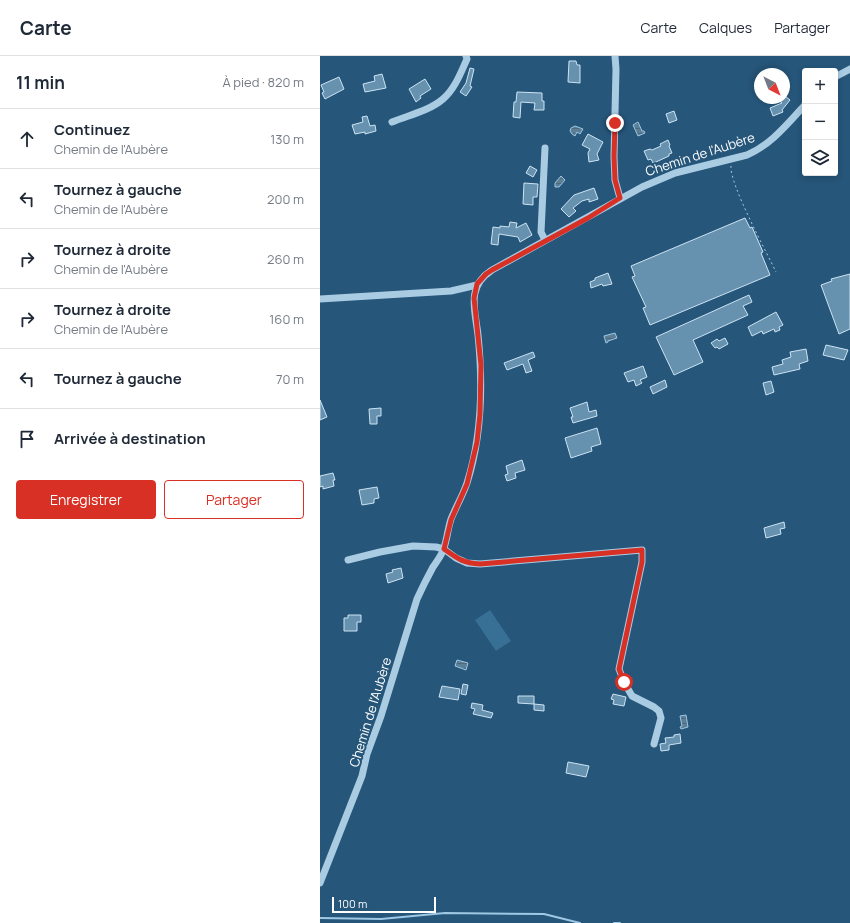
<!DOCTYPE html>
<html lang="fr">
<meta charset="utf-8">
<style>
body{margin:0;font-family:Manrope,sans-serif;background:#f2f2f3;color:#1f2937}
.controls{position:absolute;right:12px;top:12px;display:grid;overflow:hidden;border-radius:4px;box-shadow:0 2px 6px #0003}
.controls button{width:36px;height:36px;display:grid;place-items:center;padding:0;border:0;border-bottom:1px solid #e0e1e3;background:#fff;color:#1f2937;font:20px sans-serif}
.compass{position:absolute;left:434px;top:12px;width:36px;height:36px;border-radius:50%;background:#fff;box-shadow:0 2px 6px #0003;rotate:138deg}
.scale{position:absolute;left:12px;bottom:10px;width:104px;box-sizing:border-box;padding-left:4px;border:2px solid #fff;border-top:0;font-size:11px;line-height:14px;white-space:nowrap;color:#fff;-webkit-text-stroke:3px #26567a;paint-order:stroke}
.stop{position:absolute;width:12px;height:12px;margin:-9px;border:3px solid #d93025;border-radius:50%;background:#fff}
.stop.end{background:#d93025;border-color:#fff;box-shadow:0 1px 4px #0008}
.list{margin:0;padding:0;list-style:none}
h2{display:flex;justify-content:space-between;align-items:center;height:52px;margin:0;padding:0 16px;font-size:17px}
h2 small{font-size:13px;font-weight:400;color:#747a83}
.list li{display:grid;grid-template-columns:26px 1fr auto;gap:12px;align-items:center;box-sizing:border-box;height:60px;padding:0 16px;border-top:1px solid #e0e1e3}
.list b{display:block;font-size:15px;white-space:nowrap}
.list p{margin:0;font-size:13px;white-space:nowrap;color:#747a83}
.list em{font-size:13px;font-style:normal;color:#747a83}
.actions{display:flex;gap:8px;padding:12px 16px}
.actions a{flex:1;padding:9px 0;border:1px solid #d93025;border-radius:4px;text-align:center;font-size:14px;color:#d93025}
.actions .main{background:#d93025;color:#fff}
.icon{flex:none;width:22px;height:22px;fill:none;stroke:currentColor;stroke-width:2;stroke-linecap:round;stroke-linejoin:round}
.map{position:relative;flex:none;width:530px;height:867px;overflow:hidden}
header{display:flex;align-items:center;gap:24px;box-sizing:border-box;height:56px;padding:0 20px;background:#fff;border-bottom:1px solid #e0e1e3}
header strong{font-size:19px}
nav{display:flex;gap:22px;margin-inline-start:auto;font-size:14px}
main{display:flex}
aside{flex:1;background:#fff}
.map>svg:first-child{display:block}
</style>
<header>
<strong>Carte</strong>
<nav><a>Carte</a><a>Calques</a><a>Partager</a></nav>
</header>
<main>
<aside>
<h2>11 min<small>À pied · 820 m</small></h2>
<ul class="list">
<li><svg class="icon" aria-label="ahead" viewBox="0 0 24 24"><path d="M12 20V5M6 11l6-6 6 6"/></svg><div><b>Continuez</b><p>Chemin de l'Aubère</p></div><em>130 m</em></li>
<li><svg class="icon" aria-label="left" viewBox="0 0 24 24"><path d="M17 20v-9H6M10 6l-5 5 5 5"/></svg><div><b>Tournez à gauche</b><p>Chemin de l'Aubère</p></div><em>200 m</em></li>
<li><svg class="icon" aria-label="right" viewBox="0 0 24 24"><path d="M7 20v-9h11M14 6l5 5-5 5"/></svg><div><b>Tournez à droite</b><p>Chemin de l'Aubère</p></div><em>260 m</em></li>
<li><svg class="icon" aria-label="right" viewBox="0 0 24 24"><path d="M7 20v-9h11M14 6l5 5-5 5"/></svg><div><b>Tournez à droite</b><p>Chemin de l'Aubère</p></div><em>160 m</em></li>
<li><svg class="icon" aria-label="left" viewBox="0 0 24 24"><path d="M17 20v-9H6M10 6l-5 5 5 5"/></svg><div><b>Tournez à gauche</b></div><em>70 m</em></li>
<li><svg class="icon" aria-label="arrive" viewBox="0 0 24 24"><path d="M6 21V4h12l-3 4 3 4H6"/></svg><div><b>Arrivée à destination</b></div></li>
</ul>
<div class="actions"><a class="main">Enregistrer</a><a>Partager</a></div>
</aside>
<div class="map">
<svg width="530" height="867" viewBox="0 0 530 867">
<defs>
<pattern id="water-rules" width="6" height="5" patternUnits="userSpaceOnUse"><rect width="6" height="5" fill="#5c7f98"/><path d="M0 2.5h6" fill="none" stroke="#556876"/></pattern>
</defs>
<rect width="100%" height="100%" fill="#26567a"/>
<path fill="#376f95" d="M170,554L191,585L176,595L155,564Z"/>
<g fill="url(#water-rules)" stroke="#9ec8e4">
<path d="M318,66L322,75H324L325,77L318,80L313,69Z"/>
<path d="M255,70L263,73L260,78L257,76L255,80L252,78L250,75L251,72Z"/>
<path d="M241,120L245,124L239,131H235V127Z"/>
<path d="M295,277L297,282L288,285V286L286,287L284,280Z"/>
<path d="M137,604L148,607L146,614L135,610Z"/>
<path d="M366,659L368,671L361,673L360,671L362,670L360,660Z"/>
</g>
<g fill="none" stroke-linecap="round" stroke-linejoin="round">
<g stroke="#9ec8e4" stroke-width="2">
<path d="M0,862L61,863L125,857L224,858L260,867"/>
<path d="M294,867H300"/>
</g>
</g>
<g fill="#6792af" stroke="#cce3f3">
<path d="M249,5H256L257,9H260V27L248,26Z"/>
<path d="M150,12L154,13L150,30L152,31L146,40L140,36L146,27Z"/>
<path d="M62,18L66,32L45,36L43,28L55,25L54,20Z"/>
<path d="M19,21L24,33L5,43L2,37L4,36L1,29Z"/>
<path d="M105,23L111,33L100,40L101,42L96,46L89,33Z"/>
<path d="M197,36L222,37V45H224V54H214L215,47L201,46L200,62L193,61L194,46H196Z"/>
<path d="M465,40L470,44L462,54L463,56L453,60L450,52L462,47L456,42H464Z"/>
<path d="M354,55L357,64L349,67L346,58Z"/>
<path d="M47,60L50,70L55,69L56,75L45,78V76L35,78L32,69L43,66L42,61Z"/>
<path d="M268,78L283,86L277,98L279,104L269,106L268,97L270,93L262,89Z"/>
<path d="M348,84L350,89L349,90L352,97L349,98V100L336,106L333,107L331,103L328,104L324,95L330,93L332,94L341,90L340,88Z"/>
<path d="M210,110L217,114L213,121L206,117Z"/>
<path d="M204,127L218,128L217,141H213V149L203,148Z"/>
<path d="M274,132L278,143L269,146V143L262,145L253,152L256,155L249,161L241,153L254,139Z"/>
<path d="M425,162L430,172L432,171L443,196L441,197L450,219L330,269L323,252L326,251L312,221L315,220L311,210Z"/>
<path d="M190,166L197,167L196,172L206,167L212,179L200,186L198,181L179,178L178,189L171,188L173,171L180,172V170L189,171Z"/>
<path d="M288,217L292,228L283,230L282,228L271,232L270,226L275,224V222Z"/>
<path d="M530,218V273L519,278L501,229L512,225L511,223Z"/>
<path d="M429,239L432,246L423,250L428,259L373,284L383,306L354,319L336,281Z"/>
<path d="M456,256L463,269L459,271L460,274L455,276L454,273L443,278L442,275L432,280L428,271Z"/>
<path d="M405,282L408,288L399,293L397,291L395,292L391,287L397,283L399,285Z"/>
<path d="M506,289L528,294L524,304L503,299Z"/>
<path d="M486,293L488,305L479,308L480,313L454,319L452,311L463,308L462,304L471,301L470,296Z"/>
<path d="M213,296L215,301L208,304L212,315L206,317L203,308L187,314L184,307Z"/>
<path d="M323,310L327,321L320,324L322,327L316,330L314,324L308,326L304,317Z"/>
<path d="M345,324L347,331L333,338L330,331Z"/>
<path d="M451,325L454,336L446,339L443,327Z"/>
<path d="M0,344L7,361L0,364Z"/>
<path d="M267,346L269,356L276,354L277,360L253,367L251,361H253L250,352Z"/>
<path d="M61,352V360H57V368H50L49,353Z"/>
<path d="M277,372L281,388L271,391L272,395L251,402L245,382Z"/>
<path d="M202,404L205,414L195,417L196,422L187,425L185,419L188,418L186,410Z"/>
<path d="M13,417L15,424H13L14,430L3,433V430L0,431V420Z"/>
<path d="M57,431L59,442L54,443V447L42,449L39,434Z"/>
<path d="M464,466L465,472L460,473L461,478L446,482L444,472Z"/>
<path d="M81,512L83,522L68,527L66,518L73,516L72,514Z"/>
<path d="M28,559H41V566H37V575H24V562H28Z"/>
<path d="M143,628L148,629L146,639L141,638Z"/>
<path d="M122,630L140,633L138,644L119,641Z"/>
<path d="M293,638L306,641L304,650L293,648L294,644L291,643Z"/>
<path d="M198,640H214V648L198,647Z"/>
<path d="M152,647L163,649L162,654L173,657L171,662L153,658L155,653L151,652Z"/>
<path d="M214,648L224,649V655L214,654Z"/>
<path d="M360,678L361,687L349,689V694L341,695L340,688L346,687L345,682L354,681V679Z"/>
<path d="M248,706L269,710L266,721L246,717Z"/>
</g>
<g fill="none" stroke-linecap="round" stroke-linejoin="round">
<path stroke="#aacce3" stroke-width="1" stroke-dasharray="2 3" stroke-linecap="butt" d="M411,110C409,127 447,197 456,216"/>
<g stroke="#aacce3" stroke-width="7">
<path d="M295,0L296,13L294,101L295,124L300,142"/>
<path d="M515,21L530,13"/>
<path d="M72,66C89,59 109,55 123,43C135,33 141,16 147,3L146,0"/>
<path d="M225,92L221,176L225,184"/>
<path d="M0,243L131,235L157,229"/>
<path d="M28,504L60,496L93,490L116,491L124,493L136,502L147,507L160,508L322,494V506L299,613L304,626L312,640L334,651L339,655L341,662L334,688"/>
<path d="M0,827L42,720L47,698L61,660L97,543C102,532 107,522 113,511C117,505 122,499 124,492C127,483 128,472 131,463C136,451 143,439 147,427C162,380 163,328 158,279C155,253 146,231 172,214L322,131L355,117L427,99C452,88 467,68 485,49"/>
</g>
</g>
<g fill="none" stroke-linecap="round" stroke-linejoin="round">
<path stroke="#d93025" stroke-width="5" d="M295,67L294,101L295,124L300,142L268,162L172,214L166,218L157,228L154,242L161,309L160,358L157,386L147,428L131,464L124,493C138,503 143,507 160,508L322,494V506L299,613L304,626"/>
</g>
<g text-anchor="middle" stroke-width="4" stroke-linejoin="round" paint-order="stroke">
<g font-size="13" fill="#fff" stroke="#26567a">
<text transform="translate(380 98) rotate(-18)" y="5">Chemin de l'Aubère</text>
<text transform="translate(50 656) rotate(-73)" y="5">Chemin de l'Aubère</text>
</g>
</g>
</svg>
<div class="controls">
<button>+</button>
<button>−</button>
<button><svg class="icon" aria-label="layers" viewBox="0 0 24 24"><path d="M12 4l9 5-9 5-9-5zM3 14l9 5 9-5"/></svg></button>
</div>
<svg class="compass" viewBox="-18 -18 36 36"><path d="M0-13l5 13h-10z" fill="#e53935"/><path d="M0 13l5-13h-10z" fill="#747a83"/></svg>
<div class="scale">100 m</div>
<div class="stop" style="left:304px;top:626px"></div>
<div class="stop end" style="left:295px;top:67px"></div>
</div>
</main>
